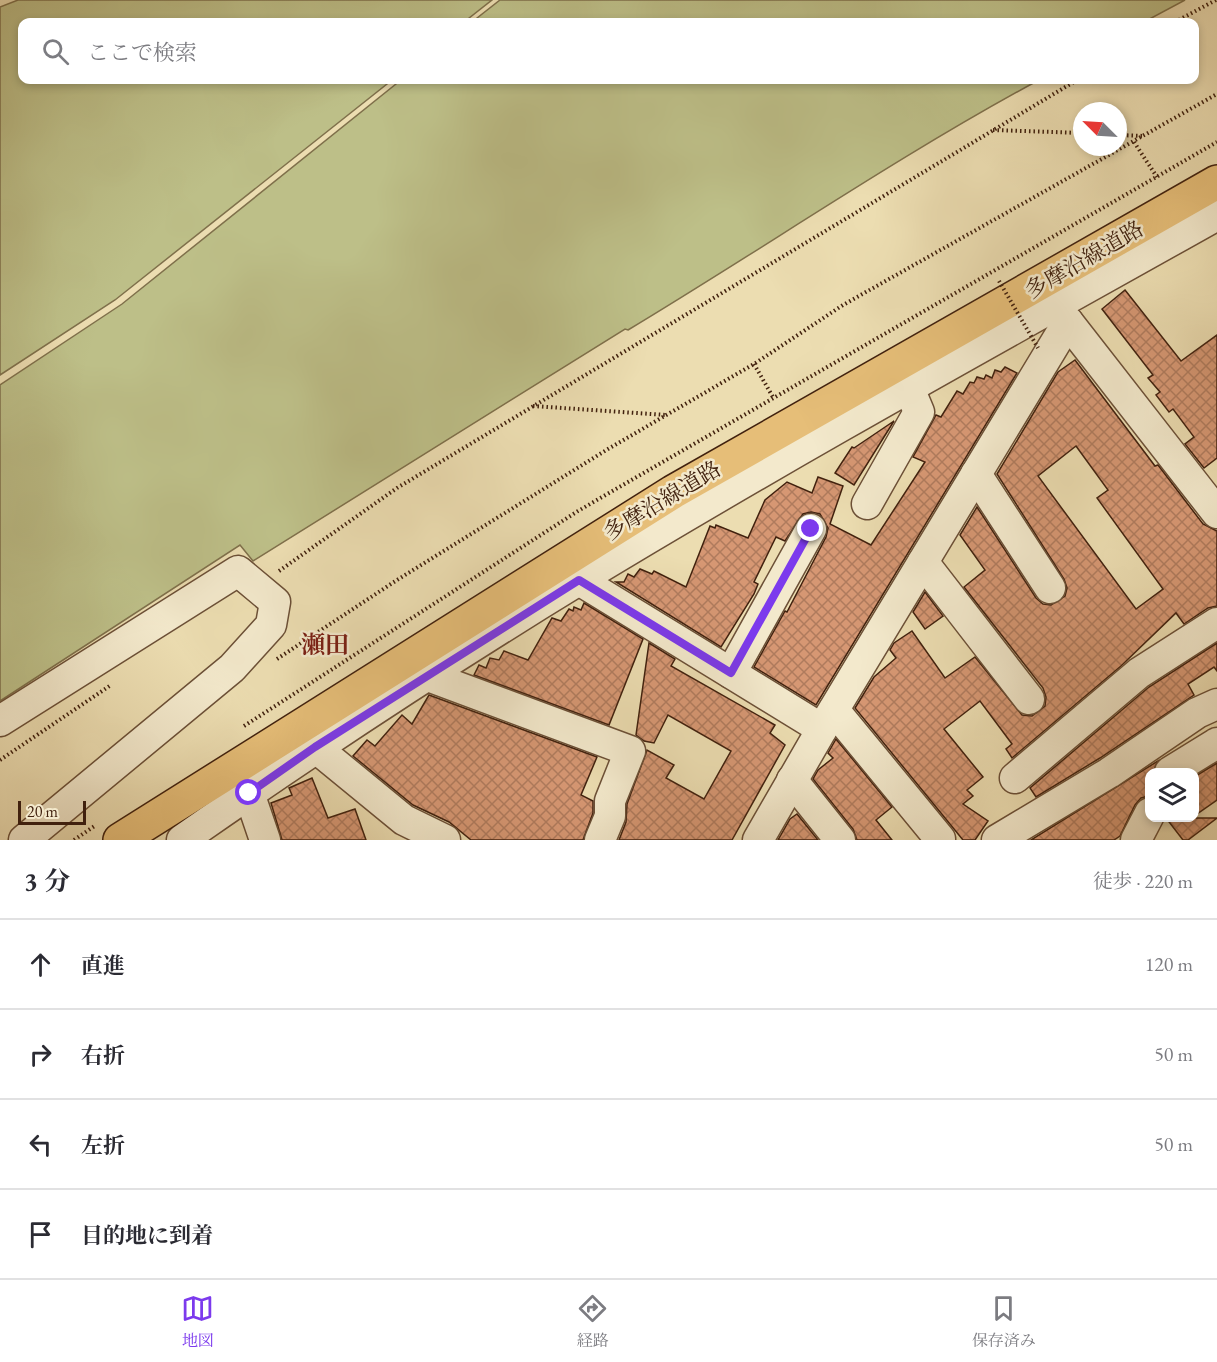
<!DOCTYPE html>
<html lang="ja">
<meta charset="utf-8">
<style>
body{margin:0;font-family:"EB Garamond","Noto Serif JP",serif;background:#f2f2f3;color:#2b2b33}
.controls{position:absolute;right:18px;bottom:18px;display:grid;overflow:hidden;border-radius:12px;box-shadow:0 3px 9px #0003}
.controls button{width:54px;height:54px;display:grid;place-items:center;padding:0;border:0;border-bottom:2px solid #e1e1e2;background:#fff;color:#2b2b33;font:30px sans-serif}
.compass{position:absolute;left:1073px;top:102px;width:54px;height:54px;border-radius:50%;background:#fff;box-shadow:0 3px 9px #0003;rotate:294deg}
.scale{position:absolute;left:18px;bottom:15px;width:68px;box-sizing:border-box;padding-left:6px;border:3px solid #41210e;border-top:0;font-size:16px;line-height:21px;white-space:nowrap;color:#41210e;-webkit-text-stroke:4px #f3e9cc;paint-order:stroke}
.stop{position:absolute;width:18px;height:18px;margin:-14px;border:4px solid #7c3aed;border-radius:50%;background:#fff}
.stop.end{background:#7c3aed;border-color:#fff;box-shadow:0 2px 6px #0008}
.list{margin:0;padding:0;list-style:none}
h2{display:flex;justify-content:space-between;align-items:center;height:78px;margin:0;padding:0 24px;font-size:26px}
h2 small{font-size:20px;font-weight:400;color:#7c7c81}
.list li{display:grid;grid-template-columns:39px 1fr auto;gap:18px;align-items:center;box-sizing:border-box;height:90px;padding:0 24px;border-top:2px solid #e1e1e2}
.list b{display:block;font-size:22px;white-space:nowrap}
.list em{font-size:20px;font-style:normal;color:#7c7c81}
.icon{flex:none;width:33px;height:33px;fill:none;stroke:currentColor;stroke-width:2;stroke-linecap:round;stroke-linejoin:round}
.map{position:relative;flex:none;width:1217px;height:840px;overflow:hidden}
.search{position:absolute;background:#fff;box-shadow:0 3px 9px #0003;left:18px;right:18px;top:18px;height:66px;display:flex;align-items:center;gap:15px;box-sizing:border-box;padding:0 21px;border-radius:12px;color:#7c7c81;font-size:22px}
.sheet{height:438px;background:#fff}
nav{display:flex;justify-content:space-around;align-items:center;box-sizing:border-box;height:84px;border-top:2px solid #e1e1e2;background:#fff;font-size:16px;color:#7c7c81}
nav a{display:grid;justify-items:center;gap:3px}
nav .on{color:#7c3aed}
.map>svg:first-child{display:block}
</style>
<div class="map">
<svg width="1217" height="840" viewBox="0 0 1217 840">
<defs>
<pattern id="building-cross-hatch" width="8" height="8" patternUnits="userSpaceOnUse" patternTransform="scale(1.5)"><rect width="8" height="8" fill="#d69773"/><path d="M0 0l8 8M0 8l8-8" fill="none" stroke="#af7b5d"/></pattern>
</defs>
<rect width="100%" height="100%" fill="#ecddb1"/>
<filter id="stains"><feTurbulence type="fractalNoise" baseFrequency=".00333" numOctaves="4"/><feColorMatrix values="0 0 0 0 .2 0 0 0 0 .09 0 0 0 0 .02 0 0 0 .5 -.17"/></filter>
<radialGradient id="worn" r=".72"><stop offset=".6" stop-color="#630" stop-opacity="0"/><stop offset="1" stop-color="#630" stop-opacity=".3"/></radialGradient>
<g fill="#bdbf88" stroke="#7f704b" stroke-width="1.5">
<path d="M18,0H492L464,22H22V80H392L115,300L0,375V7Z"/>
<path d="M500,0H1185L1144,22H472Z"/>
<path d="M401,80H1039C898,156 766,247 628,330L625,329L253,561L240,545L0,701V385L122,304Z"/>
</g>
<g fill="url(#building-cross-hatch)" stroke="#41210e" stroke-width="1.5" fill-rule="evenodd">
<path d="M1125,290L1181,361L1217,335V458L1204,468L1185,444L1194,437L1173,409L1169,412L1156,395L1160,392L1148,378L1153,375L1102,309Z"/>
<path d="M1075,360L1155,466L1158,465L1203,524L1217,531V606L1208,608L1184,624L1176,613L1121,666L1012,758L1006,749L1012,744L980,701L944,729L983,777L967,790L973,796L963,804L988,821L975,840H963L855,708L874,677L896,658L890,650L894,643L912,631L945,678L975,657L1022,715L1032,716L1045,706L1046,697L1043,688L964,587L985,570L960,535L977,507L1036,598L1043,604L1051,605L1065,596L1067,588L1064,579L997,474L1058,372ZM1076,446L1108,490L1097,498L1163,589L1136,609L1038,476Z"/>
<path d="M1005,367L1017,373L816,705L754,667L785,611L787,612L826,537L828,528L820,514L811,512L803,514L785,541L776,537L754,582L758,584L754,594L721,647L616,582H624L628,574L634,577L640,569L652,574L654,571L686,587L710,526L715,528L716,525L748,538L765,500L787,482L812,493L818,477L843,486L830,524L871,545L925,462L913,457L936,415L941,417L957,391L963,394L970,382L974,383L977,377L984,379L986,375L992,378L995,370L1001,372Z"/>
<path d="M894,421L854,485L835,473L852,447L854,448Z"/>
<path d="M925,592L943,616L925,629L913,612Z"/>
<path d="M584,603L643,639L609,725L474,675L479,665L486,668L490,658L499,660L504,651L528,660L552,618L561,621L569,609L573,611L574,607L581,610Z"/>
<path d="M649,643L675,659L671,666L775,725L770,733L785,745L732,840H619L626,822L627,804L647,750L674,765L666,778L704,799L731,751L668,715L654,743L644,741L636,735Z"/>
<path d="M1217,643V671L1214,667L1188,684L1194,695L1100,758L1036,797L1030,788L1149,687Z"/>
<path d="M429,695L597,757L581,795L593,801V813L583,840H471L449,822L413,805L353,756L367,740L375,746L402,715L412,724Z"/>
<path d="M836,739L892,807L876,820L892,840H857L853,829L813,779L818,770L833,758L828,753Z"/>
<path d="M1158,761L1153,772H1149V796L1141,798L1135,805L1120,836L1114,840H1031Z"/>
<path d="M1217,763V800L1194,816V777Z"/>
<path d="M312,778L328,818L355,809L366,840H282L271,803L292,795L289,788Z"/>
<path d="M797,814L818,840H778L790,819Z"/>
<path d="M1166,818H1217L1188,840H1183Z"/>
</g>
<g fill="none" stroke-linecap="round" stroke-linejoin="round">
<defs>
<g id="minor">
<path d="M1054,309L1068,322L1217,513"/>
<path d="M976,474L1050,588"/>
<path d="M867,504L919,412L909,388"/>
<path d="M923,562L1029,699"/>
<path d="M579,580L822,729"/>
<path d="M731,673L811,529"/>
<path d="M428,676L630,751L610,801V816L600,840"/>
<path d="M834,710L940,839"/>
<path d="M0,721L238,571L275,602L271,625L232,668L24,840"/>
<path d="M315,747L404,820L445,840"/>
<path d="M1170,772L1217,743"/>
<path d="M1015,778L1139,673L1217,623"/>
<path d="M792,780L840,840"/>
<path d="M249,793L265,840"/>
<path d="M182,840C311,750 443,663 579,580C788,453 1003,335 1217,215"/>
<path d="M758,840L822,729L1068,322"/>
<path d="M997,840L1109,773L1197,713L1217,704"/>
<path d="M1136,840L1150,813"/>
</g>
<path id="major" d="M120,840L673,492L1217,182"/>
</defs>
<use href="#minor" stroke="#6c5037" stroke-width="33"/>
<use href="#major" stroke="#41210e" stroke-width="36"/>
<g stroke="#41210e" stroke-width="4" stroke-dasharray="1.5 3" stroke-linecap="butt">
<path d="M1175,22L1216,0"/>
<path d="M993,130L1082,133"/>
<path d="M1118,135L1144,136"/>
<path d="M1134,142L1157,177"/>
<path d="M754,364L774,399"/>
<path d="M533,406L666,415"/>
<path d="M279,571L397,488L1077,80"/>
<path d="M277,659L397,580L608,449L754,364L843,305L1217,94"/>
<path d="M244,726L578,511L1217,142"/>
<path d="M0,760L111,685"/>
<path d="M74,840L96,825"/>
</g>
<use href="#minor" stroke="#f3e9cc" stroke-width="30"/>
<use href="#major" stroke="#e6be78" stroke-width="33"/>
<path stroke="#41210e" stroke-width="4" stroke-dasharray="1.5 3" stroke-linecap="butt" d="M999,281L1038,348"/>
</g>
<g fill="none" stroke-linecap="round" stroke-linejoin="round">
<path stroke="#7c3aed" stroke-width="8" d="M249,793L315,747L579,580L731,673L811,529"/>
</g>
<g text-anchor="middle" stroke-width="5" stroke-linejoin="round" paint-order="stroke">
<g font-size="22" fill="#41210e" stroke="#f3e9cc">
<text transform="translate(1084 259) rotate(-30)" y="8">多摩沿線道路</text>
<text transform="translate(662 500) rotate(-31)" y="8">多摩沿線道路</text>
</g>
<g font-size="24" font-weight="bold" fill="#7a1f14" stroke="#f3e9cc">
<text x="325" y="653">瀬田</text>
</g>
</g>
<rect width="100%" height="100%" filter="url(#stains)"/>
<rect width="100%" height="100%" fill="url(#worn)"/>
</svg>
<div class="controls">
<button><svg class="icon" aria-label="layers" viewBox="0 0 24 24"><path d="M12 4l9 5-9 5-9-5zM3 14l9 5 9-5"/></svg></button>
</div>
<svg class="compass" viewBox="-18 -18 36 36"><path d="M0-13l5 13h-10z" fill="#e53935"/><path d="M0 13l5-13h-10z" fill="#7c7c81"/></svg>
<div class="scale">20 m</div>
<div class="stop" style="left:249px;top:793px"></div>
<div class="stop end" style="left:811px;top:529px"></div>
<div class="search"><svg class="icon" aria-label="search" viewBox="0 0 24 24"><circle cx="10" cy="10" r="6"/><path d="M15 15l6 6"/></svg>ここで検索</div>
</div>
<section class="sheet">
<h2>3 分<small>徒歩 · 220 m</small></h2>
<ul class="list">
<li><svg class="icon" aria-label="ahead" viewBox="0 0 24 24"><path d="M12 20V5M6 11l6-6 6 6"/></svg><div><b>直進</b></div><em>120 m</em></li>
<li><svg class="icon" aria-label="right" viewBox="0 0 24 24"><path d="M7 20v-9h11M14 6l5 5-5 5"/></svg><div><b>右折</b></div><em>50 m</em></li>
<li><svg class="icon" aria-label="left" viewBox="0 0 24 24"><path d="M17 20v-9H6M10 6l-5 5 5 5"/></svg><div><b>左折</b></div><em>50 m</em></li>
<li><svg class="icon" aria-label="arrive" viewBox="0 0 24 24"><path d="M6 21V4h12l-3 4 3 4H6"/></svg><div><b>目的地に到着</b></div></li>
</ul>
</section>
<nav>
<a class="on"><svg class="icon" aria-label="map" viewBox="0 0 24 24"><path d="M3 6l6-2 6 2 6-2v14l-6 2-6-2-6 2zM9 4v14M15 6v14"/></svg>地図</a>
<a><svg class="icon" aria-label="directions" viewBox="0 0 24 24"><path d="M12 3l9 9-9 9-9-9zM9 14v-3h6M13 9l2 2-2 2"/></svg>経路</a>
<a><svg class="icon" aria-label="saved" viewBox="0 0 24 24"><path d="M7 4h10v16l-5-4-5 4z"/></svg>保存済み</a>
</nav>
